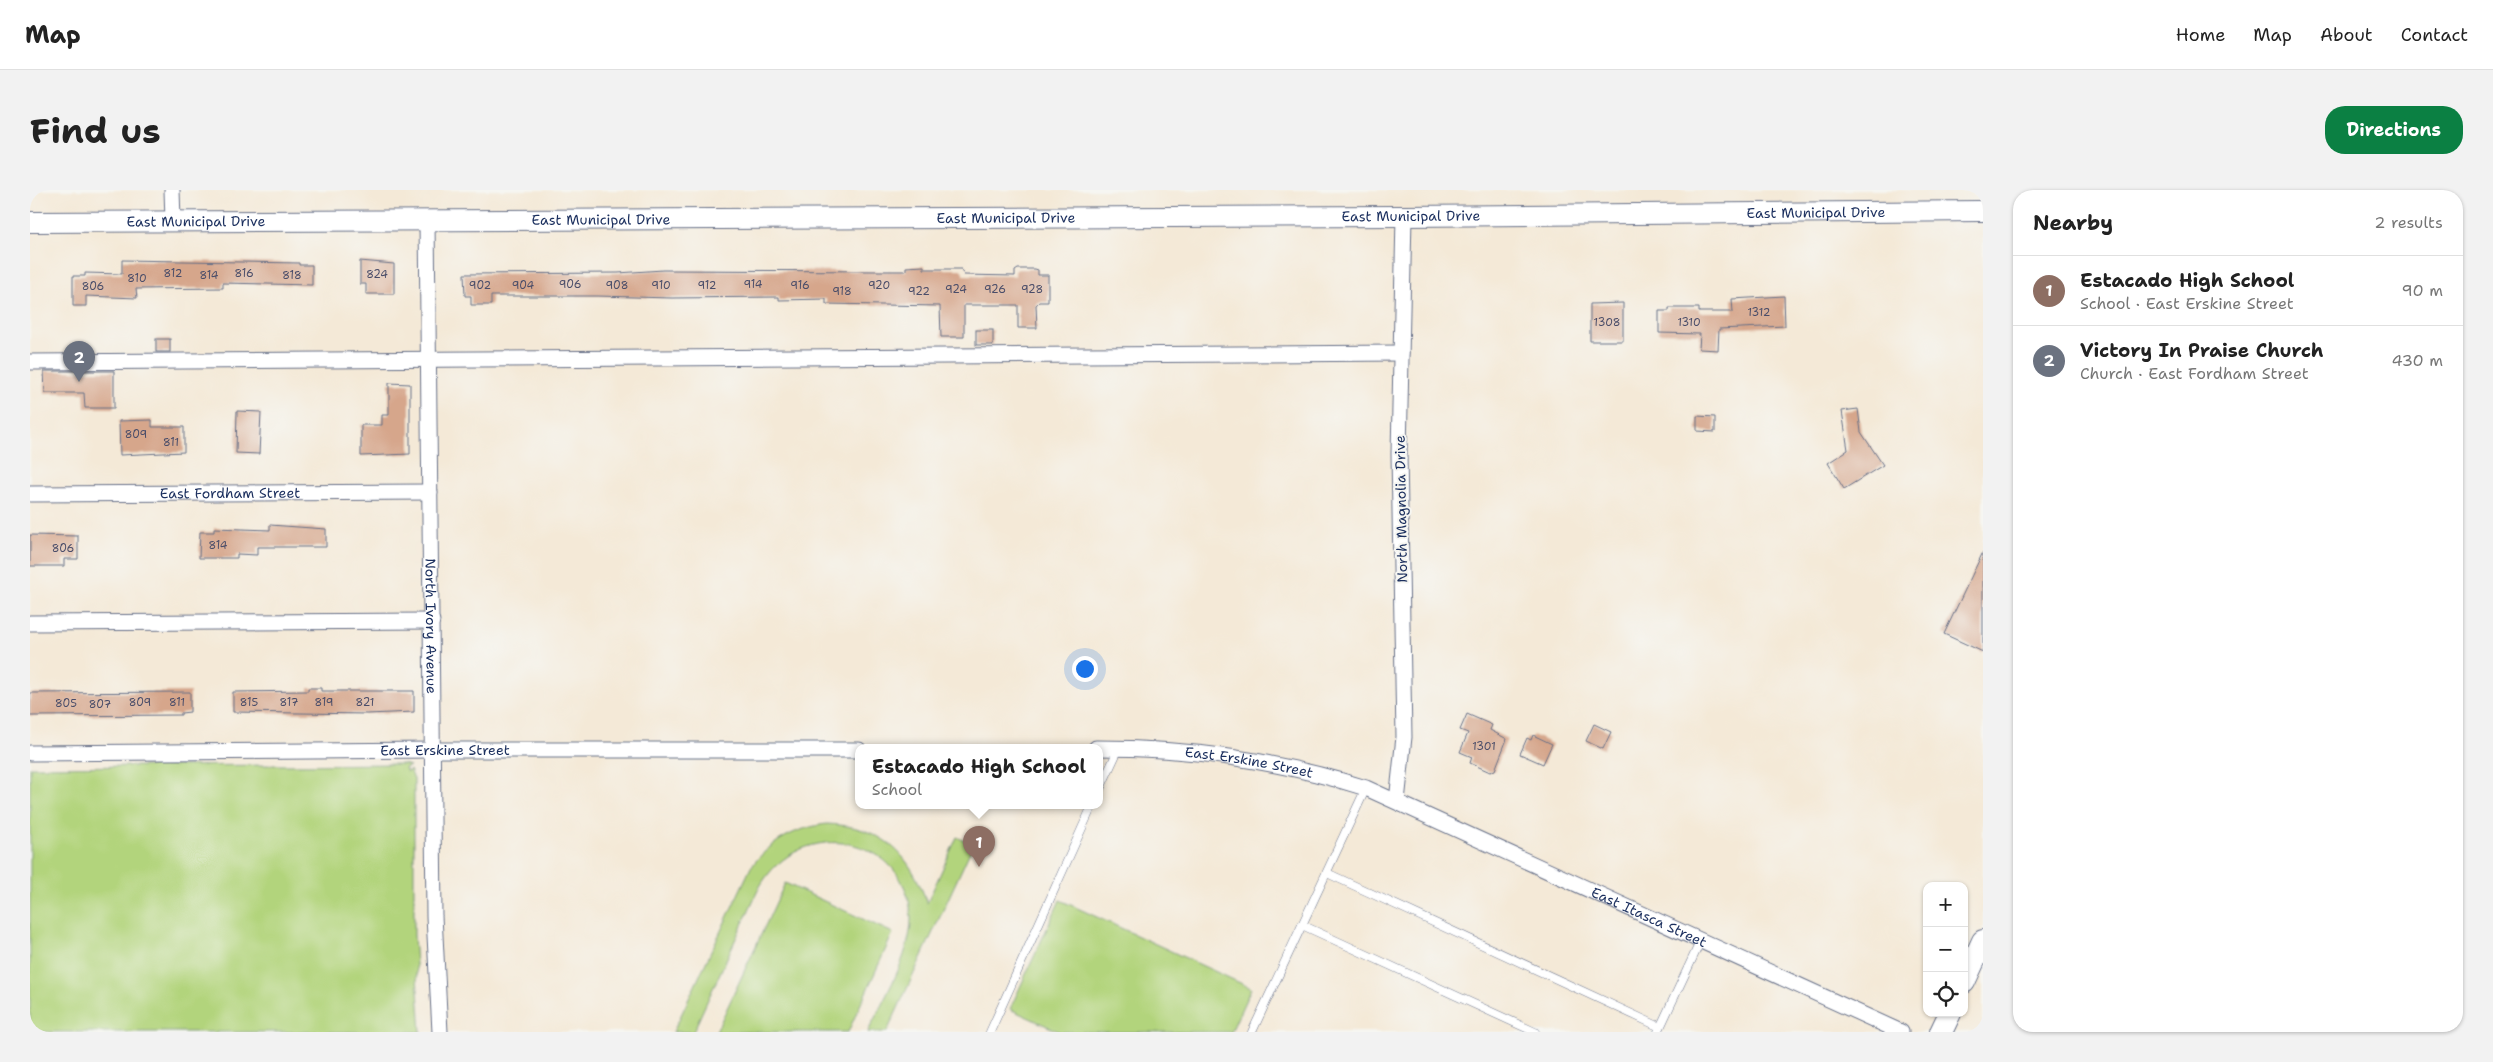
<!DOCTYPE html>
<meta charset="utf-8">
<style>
body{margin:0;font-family:"Shantell Sans",sans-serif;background:#f2f2f2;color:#222}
.controls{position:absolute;right:15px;bottom:15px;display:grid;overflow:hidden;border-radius:10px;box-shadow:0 1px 4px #0004}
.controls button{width:45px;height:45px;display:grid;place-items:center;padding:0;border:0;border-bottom:1px solid #e0e0e0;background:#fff;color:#222;font:25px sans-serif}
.you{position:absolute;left:1054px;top:478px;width:18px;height:18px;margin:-12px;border:4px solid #fff;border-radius:50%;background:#1a73e8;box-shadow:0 0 0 8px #1a73e833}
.badge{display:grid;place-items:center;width:32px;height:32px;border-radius:50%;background:#0b8043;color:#fff;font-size:16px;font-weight:700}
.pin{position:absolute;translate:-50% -41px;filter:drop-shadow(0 1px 2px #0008)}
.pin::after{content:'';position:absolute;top:26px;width:18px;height:15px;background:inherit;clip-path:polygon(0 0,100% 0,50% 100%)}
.popup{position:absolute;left:825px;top:554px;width:248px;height:65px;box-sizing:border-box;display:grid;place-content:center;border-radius:10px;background:#fff;filter:drop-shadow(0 1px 4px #0005);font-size:16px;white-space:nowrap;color:#767676}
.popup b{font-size:19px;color:#222}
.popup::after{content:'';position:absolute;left:50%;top:100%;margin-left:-10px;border:10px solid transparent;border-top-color:#fff}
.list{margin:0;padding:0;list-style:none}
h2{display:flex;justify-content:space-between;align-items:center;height:65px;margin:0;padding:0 20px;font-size:21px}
h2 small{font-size:16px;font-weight:400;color:#767676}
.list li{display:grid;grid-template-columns:32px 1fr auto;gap:15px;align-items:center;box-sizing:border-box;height:70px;padding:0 20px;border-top:1px solid #e0e0e0}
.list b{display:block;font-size:19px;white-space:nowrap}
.list p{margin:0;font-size:16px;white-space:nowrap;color:#767676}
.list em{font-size:16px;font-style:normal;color:#767676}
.icon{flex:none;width:28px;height:28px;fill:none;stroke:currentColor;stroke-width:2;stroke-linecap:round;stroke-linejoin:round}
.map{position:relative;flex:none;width:1953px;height:842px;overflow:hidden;border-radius:20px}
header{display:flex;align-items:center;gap:30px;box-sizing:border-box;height:70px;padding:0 25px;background:#fff;border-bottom:1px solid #e0e0e0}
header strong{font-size:24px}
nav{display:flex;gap:28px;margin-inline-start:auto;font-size:18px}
.intro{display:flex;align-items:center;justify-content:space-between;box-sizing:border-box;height:120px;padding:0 30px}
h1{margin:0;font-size:35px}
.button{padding:12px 22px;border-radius:20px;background:#0b8043;color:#fff;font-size:18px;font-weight:700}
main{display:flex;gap:30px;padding:0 30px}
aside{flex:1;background:#fff;border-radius:20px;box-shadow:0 1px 4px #0004}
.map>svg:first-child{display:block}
</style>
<header>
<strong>Map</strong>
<nav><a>Home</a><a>Map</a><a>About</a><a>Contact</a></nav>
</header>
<div class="intro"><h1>Find us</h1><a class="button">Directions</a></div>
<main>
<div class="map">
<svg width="1953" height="842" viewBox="0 0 1953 842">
<rect width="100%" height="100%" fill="#f6f6f2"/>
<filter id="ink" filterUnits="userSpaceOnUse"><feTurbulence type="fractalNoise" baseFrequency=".02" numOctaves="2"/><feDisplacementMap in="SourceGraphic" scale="10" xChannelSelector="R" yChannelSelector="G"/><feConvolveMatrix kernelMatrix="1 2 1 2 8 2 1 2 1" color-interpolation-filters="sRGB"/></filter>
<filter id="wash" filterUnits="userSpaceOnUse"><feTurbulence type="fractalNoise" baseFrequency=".0096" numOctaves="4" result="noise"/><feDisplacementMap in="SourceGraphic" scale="20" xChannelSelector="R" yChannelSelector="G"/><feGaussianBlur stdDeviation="1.12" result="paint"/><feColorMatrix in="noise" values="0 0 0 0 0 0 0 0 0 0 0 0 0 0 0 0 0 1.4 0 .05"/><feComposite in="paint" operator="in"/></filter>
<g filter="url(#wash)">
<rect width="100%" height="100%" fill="#f4e9d7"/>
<g fill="#b2d47c" stroke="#66826d">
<path d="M374,574L380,576L375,578L377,582L380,580L384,589V746L391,842H0V577Z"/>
<path d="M797,634C852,636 880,663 897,713L927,647L943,655L857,842H838C853,810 881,765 881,729C880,646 771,623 729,698L663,842H643L721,677C741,651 765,638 797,634Z"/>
<path d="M755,693L863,743L818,842H686Z"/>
<path d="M1030,710L1221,798L1201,842H1030L980,819Z"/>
</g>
<g id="blocks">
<g fill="#d6a68b">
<path d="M92,70L269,73V75H282V95L193,93V98L106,99L107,108L56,106V116H43V86H55V83L92,84Z"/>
<path d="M330,71L364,74V104H336V94H330Z"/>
<path d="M894,76V79H931L934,85L985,86V81L988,79H1005L1008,80V85H1018V112H1009L1006,115L1007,138H988V115H934V147H911L910,116L796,114V109L749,110V107L641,108L568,106H461V115H441V106H435L434,84L588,83L633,80L847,81H876V77Z"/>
<path d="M1754,106L1755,136L1689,139L1688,160L1669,159L1670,144L1629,143V121H1639V118H1669V122H1703L1702,109Z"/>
<path d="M1593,113V151H1560V114Z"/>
<rect x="946" y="140" width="17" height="15"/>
<rect x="126" y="149" width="14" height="13"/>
<path d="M14,181H84V218H55L54,203H15Z"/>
<path d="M359,193L380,194V264L331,266V235H352V225H359Z"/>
<path d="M1828,219L1831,242L1853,275L1814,299L1798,273L1818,260L1812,221Z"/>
<path d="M207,221L231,222L229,264L206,263Z"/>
<path d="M1667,226L1685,227V242L1667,241Z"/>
<path d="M122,230V237H154V262L90,265L89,231Z"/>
<path d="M240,335L296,339V357H227V365L207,364V368H169L170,342H184V338L240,340Z"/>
<path d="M0,345L48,346V369H34V376H0Z"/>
<path d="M1953,362V462L1914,444Z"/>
<path d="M278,498H291V501H384V522L337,524L203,522V502L278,501Z"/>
<path d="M160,502V522L151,523V525L0,526V503Z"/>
<path d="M1437,524L1462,535L1460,540L1477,549L1465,580L1460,582L1440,573L1442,567L1430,562L1438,543L1430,540Z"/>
<path d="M1564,534L1581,542L1573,559L1556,551Z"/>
<path d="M1503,545L1522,554L1513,574L1490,564L1497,548L1501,550Z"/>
</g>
</g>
</g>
<g filter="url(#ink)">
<use href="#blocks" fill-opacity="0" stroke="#677088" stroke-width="1"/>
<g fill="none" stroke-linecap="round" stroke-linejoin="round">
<defs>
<g id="service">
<path d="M1069,601L1089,558"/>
<path d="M1297,683L1630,837"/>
<path d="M1272,735L1505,842"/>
<path d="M960,842L1062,616"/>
<path d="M1222,842L1336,598"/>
<path d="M1628,842L1671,750"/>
</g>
<g id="minor">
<path d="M142,0L143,31"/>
<path id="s1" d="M397,30L404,726L410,842"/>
<path d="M0,172L1371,163"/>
<path id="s2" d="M0,304L400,302"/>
<path d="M0,433L402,431"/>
<path id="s3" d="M1066,558C1161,558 1246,570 1336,598L1871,842"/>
<path id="s4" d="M0,563L404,560H829"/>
<path d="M1367,611L1374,547L1369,264L1374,26"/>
</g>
<g id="tertiary">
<path id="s5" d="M0,32L1374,26L1953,21"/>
</g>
<g id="secondary">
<path d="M1934,792L1953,751"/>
<path d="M1911,842L1920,823"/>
</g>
</defs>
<use href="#service" stroke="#677088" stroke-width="9"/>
<use href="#minor" stroke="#677088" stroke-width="17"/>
<use href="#tertiary" stroke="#677088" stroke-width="22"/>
<use href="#secondary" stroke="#677088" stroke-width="24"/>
<use href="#service" stroke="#fff" stroke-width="8"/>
<use href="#minor" stroke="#fff" stroke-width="15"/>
<use href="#tertiary" stroke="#fff" stroke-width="20"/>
<use href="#secondary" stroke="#fff" stroke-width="22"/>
</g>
</g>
<g text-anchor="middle" stroke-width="4" stroke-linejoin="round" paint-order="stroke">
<g font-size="11" fill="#4a4d69">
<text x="143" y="87">812</text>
<text x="214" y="87">816</text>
<text x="347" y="88">824</text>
<text x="179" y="89">814</text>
<text x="262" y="89">818</text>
<text x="107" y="92">810</text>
<text x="540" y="98">906</text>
<text x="723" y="98">914</text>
<text x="450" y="99">902</text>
<text x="493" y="99">904</text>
<text x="587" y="99">908</text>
<text x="631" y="99">910</text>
<text x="677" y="99">912</text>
<text x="770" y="99">916</text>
<text x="849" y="99">920</text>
<text x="63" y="100">806</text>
<text x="926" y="103">924</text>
<text x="965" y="103">926</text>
<text x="1002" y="103">928</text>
<text x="812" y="105">918</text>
<text x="889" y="105">922</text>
<text x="1729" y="126">1312</text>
<text x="1577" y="136">1308</text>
<text x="1659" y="136">1310</text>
<text x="106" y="248">809</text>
<text x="141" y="256">811</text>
<text x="188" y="359">814</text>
<text x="33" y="362">806</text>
<text x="110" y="516">809</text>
<text x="147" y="516">811</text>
<text x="219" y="516">815</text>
<text x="259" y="516">817</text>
<text x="294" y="516">819</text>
<text x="335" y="516">821</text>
<text x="36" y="517">805</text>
<text x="70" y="518">807</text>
<text x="1454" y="560">1301</text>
</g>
<g font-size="14" fill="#1b2f5e" stroke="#f6f6f2">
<text dy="5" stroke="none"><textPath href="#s5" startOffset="1786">East Municipal Drive</textPath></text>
<text dy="5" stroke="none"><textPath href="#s5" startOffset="1381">East Municipal Drive</textPath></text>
<text dy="5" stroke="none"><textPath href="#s5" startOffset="976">East Municipal Drive</textPath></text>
<text dy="5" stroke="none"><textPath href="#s5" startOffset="571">East Municipal Drive</textPath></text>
<text dy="5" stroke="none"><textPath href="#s5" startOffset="166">East Municipal Drive</textPath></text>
<text dy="5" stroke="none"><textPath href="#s2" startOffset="200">East Fordham Street</textPath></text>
<text transform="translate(1371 319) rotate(-91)" y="5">North Magnolia Drive</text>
<text dy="5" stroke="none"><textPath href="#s1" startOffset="406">North Ivory Avenue</textPath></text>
<text dy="5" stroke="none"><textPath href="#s4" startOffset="415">East Erskine Street</textPath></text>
<text dy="5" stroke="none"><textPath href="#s3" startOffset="154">East Erskine Street</textPath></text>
<text dy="5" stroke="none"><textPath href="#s3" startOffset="585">East Itasca Street</textPath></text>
</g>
</g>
</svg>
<div class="controls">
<button>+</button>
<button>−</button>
<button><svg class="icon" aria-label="locate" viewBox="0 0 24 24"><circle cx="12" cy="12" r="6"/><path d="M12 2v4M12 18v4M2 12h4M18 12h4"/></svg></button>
</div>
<div class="you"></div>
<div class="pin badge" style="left:949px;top:677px;background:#8d6e63">1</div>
<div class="popup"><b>Estacado High School</b>School</div>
<div class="pin badge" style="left:49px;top:192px;background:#6b7280">2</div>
</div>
<aside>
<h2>Nearby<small>2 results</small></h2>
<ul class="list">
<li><span class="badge" style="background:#8d6e63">1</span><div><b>Estacado High School</b><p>School · East Erskine Street</p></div><em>90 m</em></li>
<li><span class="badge" style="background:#6b7280">2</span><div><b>Victory In Praise Church</b><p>Church · East Fordham Street</p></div><em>430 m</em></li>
</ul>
</aside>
</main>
